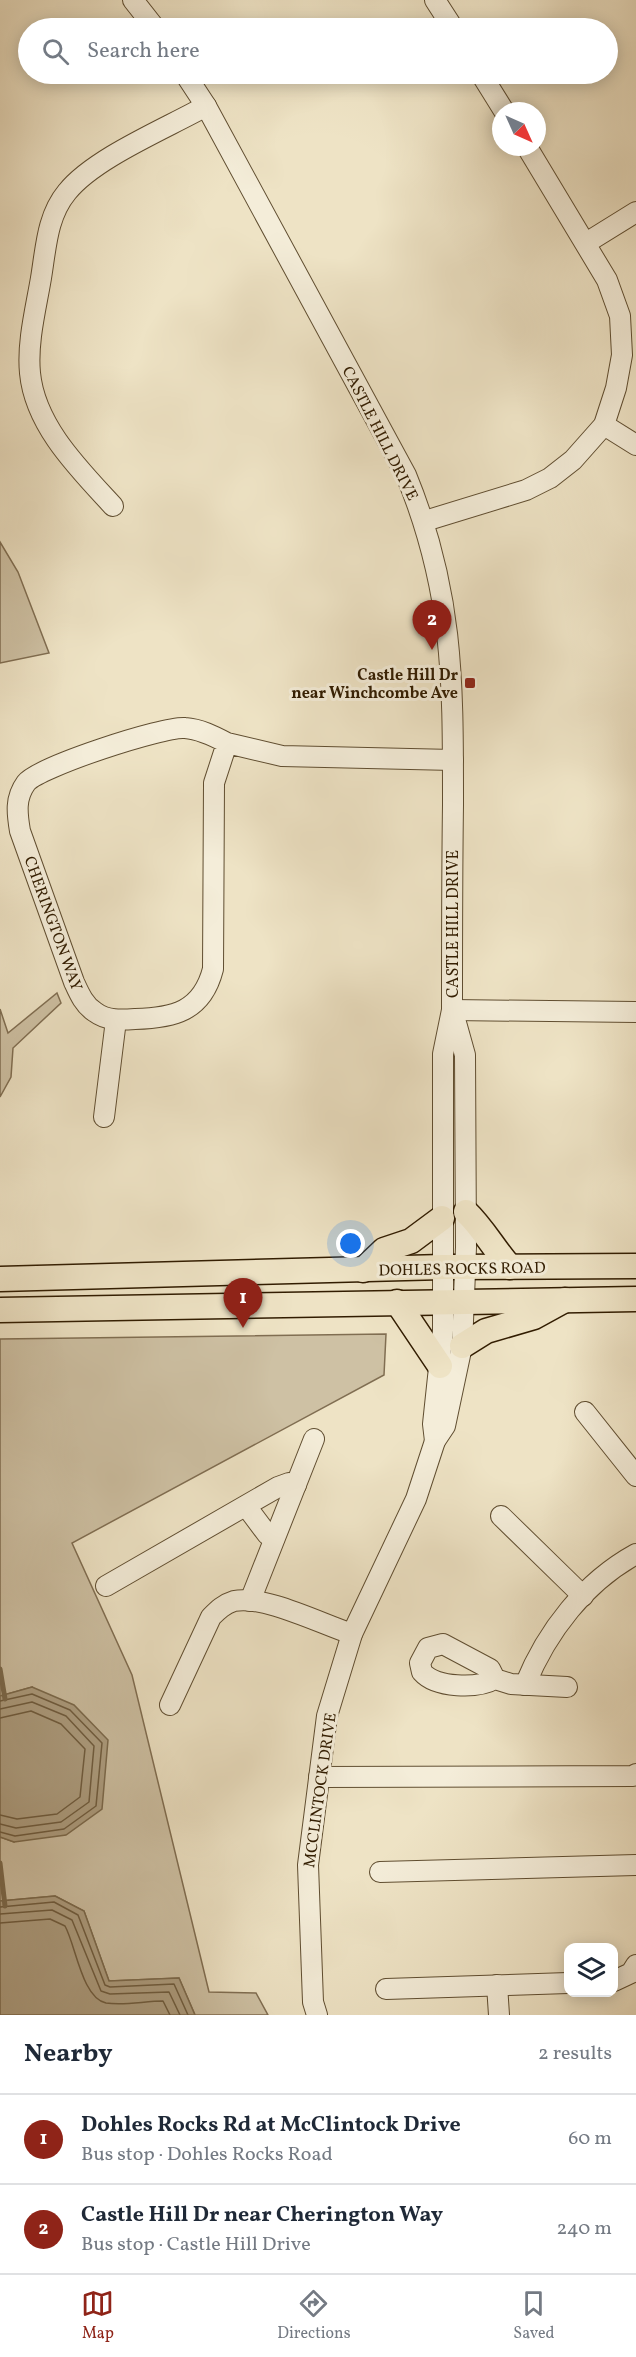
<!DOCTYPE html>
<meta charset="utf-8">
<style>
body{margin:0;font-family:Vollkorn,serif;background:#f6f6f7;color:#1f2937}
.controls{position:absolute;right:18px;bottom:18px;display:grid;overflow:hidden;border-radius:12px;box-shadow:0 3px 15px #0003}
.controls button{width:54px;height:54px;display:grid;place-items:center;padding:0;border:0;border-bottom:2px solid #e0e1e3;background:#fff;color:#1f2937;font:30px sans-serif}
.compass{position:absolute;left:492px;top:102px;width:54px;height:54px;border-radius:50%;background:#fff;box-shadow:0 3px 15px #0003;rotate:135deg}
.you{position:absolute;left:351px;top:1244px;width:21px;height:21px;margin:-15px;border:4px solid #fff;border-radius:50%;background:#1a73e8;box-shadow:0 0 0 9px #1a73e833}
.badge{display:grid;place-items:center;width:39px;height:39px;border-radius:50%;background:#8f2418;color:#fff;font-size:20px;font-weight:700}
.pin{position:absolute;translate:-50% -50px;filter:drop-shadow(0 2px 3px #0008)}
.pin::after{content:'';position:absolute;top:32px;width:21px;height:18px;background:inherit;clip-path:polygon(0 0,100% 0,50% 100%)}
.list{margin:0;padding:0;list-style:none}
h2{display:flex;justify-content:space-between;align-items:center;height:78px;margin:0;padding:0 24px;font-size:26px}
h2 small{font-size:20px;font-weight:400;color:#747a83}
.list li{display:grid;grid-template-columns:39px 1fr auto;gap:18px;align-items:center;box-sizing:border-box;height:90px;padding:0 24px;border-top:2px solid #e0e1e3}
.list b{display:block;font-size:22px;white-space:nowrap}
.list p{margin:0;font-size:20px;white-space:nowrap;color:#747a83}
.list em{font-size:20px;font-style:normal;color:#747a83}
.icon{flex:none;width:33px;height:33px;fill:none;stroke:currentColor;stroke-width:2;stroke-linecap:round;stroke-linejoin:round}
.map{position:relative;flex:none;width:636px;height:2015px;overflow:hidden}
.search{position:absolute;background:#fff;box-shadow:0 3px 15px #0003;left:18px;right:18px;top:18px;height:66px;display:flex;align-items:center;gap:15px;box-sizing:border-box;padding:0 21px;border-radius:33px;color:#747a83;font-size:22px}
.sheet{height:258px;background:#fff}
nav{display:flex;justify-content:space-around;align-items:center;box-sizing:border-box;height:84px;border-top:2px solid #e0e1e3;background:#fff;font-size:16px;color:#747a83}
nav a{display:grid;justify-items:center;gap:3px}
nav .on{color:#8f2418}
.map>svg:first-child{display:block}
</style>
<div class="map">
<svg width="636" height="2015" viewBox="0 0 636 2015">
<rect width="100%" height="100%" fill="#eee3c5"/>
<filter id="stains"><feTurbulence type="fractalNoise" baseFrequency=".00333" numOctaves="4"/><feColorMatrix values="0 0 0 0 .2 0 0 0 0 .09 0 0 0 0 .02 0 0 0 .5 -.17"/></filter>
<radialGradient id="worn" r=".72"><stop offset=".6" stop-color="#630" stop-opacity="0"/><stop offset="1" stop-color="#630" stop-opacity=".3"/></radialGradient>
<g fill="#cec1a4" stroke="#806e52" stroke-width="1.5">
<path d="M0,542L18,572L49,653L0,663Z"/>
<path d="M57,993L61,1003L13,1048L11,1077L0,1097V1009L8,1033Z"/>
<path d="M386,1334L384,1375L72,1543L132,1675L209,1992L256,1993L268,2015H195L179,1978L109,1981L84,1911L55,1896L0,1901V1837L14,1842L32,1687L0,1696V1339Z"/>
</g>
<g fill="#ae9f82" stroke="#7c6b4e" stroke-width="1.5">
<path d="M32,1687L74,1705L108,1740L102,1809L66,1835L14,1842L0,1837V1696Z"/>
<path d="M55,1896L84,1911L109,1981L179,1978L195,2015H0V1901Z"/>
</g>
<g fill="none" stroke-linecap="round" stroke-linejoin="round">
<g stroke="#705e41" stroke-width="1.5">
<path d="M0,1701L32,1694L70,1710L102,1743L96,1806L64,1829L15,1836L0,1832"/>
<path d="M0,1709L32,1702L66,1716L94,1746L89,1802L61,1822L16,1828L0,1824"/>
<path d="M0,1718L31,1711L61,1724L85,1749L80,1797L57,1814L17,1819L0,1815"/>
<path d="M0,1907L54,1902L78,1915L105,1985L110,1987L174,1984L188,2015"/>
<path d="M0,1914L52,1910L72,1920L101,1991L110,1994L169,1992L180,2015"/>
<path d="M0,1923L50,1919L65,1926C76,1946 82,1998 106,2003C124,2006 145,2001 163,2001L170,2015"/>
</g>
<g stroke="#7c6b4e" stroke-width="5">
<path d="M0,1669L5,1699"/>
<path d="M0,1863L5,1906"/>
</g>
<defs>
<g id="minor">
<path d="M133,0L155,28"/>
<path d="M435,0L453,28"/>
<path d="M185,74L206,106L406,475C454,592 453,682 453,805C452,873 452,942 452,1010L443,1054V1330L433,1424L435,1441"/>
<path d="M481,74L504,111"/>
<path d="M586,243L636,212"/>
<path d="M604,425L636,445"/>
<path d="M113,506C79,469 35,426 30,373C27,342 36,308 41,278C46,248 47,216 67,192C94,158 167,128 206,106"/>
<path d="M425,521L526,490L550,478L573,460L604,425L616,388L622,355L620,316L607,280L527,147"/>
<path d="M227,743C214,736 200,729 185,728C164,726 38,767 26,783C15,798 17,813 20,831L74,982C79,993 84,1005 95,1012C107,1021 121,1020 135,1019C173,1018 202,1012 213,969L214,783L227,743L282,756L453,760"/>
<path d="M452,1010L636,1012"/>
<path d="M104,1117L116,1020"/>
<path d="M585,1412L636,1476"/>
<path d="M246,1506L267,1534L274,1539"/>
<path d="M501,1516L583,1596"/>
<path d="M106,1586L278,1487L289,1483L296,1485"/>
<path d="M250,1601L314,1439"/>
<path d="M495,1679C477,1689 436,1688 422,1672L420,1663L428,1648L443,1644L490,1669L495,1679L511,1684L567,1687"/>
<path d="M525,1685C547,1631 585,1582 636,1554"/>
<path d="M170,1705L211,1617C218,1610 224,1604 234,1601C265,1595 321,1624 352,1634"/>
<path d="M319,1777L633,1776L636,1774"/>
<path d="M380,1872L636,1865"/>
<path d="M614,1981L631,1973L636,1965"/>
<path d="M497,1985L499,2015"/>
<path d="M386,1989L568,1983"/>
<path d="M317,2015L313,2002L308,1865L327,1716L352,1634L416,1499L435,1441L445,1426L462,1346L466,1247L465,1055L453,1012"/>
</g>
<g id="major">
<path d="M466,1212C483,1228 494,1249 510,1267"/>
<path d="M363,1270L384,1250L411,1241L442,1218"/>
<path d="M0,1279L443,1267L636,1266"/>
<path d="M397,1302L440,1366"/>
<path d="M0,1310L636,1299"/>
<path d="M462,1346L486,1331L534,1317L565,1300"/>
</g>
</defs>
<use href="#minor" stroke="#604e31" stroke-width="22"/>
<use href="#major" stroke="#311c00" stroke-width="27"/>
<use href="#minor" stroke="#f4edd9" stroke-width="20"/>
<use href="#major" stroke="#eee3c5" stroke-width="24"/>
</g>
<rect fill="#8f2418" stroke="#f4edd9" stroke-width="2" x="464" y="677" width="12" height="12" rx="3"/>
<g text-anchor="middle" stroke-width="6" stroke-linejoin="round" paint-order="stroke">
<g font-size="16" fill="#311c00" stroke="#f4edd9">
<text transform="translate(381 433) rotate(63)" y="6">CASTLE HILL DRIVE</text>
<text transform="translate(54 923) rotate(70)" y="6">CHERINGTON WAY</text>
<text transform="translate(452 924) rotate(-90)" y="6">CASTLE HILL DRIVE</text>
<text transform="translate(462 1268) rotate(-1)" y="6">DOHLES ROCKS ROAD</text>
<text transform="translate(319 1790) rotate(-82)" y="6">MCCLINTOCK DRIVE</text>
</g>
<g font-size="16" font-weight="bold" fill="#311c00" stroke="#f4edd9" text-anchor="end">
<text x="458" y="680">Castle Hill Dr<tspan x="458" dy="18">near Winchcombe Ave</tspan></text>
</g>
</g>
<rect width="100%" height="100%" filter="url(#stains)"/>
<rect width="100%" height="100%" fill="url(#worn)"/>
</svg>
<div class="controls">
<button><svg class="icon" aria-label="layers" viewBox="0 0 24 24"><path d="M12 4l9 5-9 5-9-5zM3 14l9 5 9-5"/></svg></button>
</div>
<svg class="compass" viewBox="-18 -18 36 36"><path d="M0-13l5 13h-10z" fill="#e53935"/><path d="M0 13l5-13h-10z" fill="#747a83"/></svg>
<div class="you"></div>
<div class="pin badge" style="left:243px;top:1328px">1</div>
<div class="pin badge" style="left:432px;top:650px">2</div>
<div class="search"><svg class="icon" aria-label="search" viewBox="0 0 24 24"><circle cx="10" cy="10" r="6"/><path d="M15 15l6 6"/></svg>Search here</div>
</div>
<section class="sheet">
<h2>Nearby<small>2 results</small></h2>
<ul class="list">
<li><span class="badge">1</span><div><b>Dohles Rocks Rd at McClintock Drive</b><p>Bus stop · Dohles Rocks Road</p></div><em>60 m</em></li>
<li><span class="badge">2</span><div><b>Castle Hill Dr near Cherington Way</b><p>Bus stop · Castle Hill Drive</p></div><em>240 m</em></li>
</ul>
</section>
<nav>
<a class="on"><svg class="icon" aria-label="map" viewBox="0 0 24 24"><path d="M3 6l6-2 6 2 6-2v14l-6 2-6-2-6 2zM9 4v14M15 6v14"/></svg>Map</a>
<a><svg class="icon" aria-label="directions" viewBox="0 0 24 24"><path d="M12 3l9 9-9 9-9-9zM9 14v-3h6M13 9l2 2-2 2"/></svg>Directions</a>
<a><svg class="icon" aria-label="saved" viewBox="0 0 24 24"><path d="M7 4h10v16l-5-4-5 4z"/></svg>Saved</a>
</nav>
